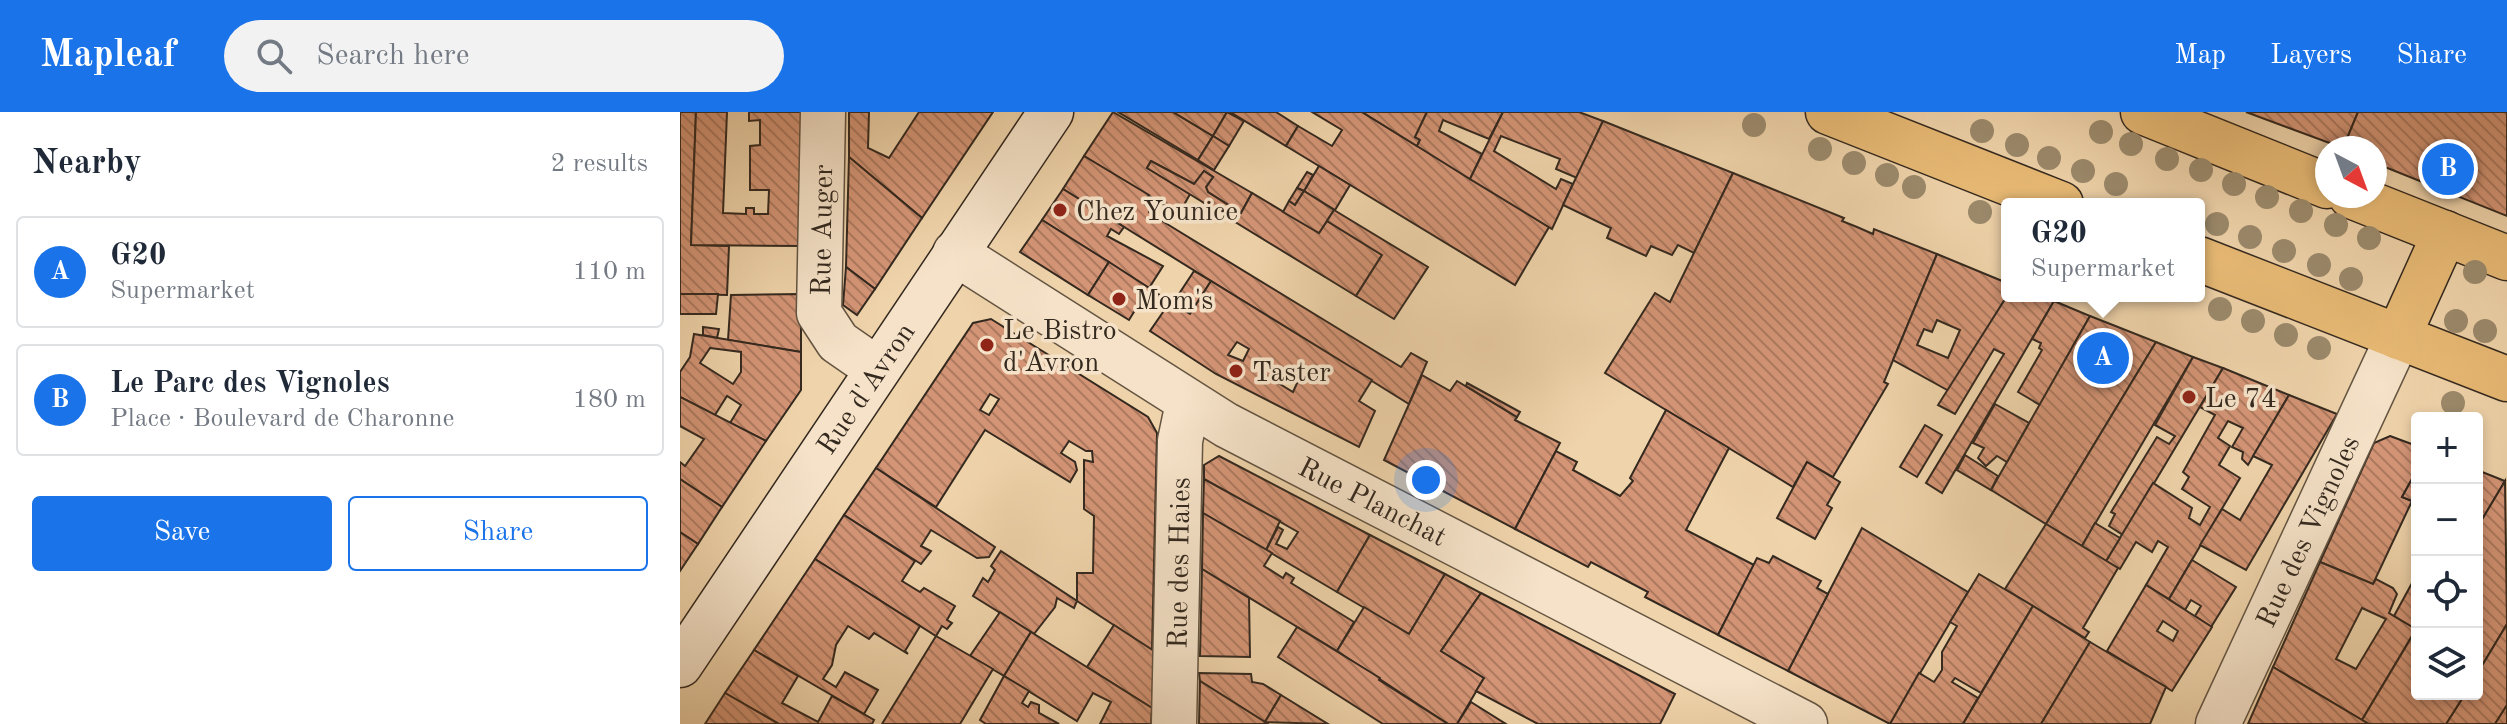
<!DOCTYPE html>
<meta charset="utf-8">
<style>
body{margin:0;font-family:"Old Standard TT",serif;background:#f2f2f3;color:#1f2937}
.controls{position:absolute;right:24px;bottom:24px;display:grid;overflow:hidden;border-radius:8px;box-shadow:0 4px 12px #0003}
.controls button{width:72px;height:72px;display:grid;place-items:center;padding:0;border:0;border-bottom:2px solid #e0e1e3;background:#fff;color:#1f2937;font:40px sans-serif}
.compass{position:absolute;left:1635px;top:24px;width:72px;height:72px;border-radius:50%;background:#fff;box-shadow:0 4px 12px #0003;rotate:139deg}
.you{position:absolute;left:746px;top:368px;width:28px;height:28px;margin:-20px;border:6px solid #fff;border-radius:50%;background:#1a73e8;box-shadow:0 0 0 12px #1a73e833}
.badge{display:grid;place-items:center;width:52px;height:52px;border-radius:50%;background:#1a73e8;color:#fff;font-size:26px;font-weight:700}
.pin{position:absolute;translate:-50% -50%;border:4px solid #fff;box-shadow:0 2px 8px #0006}
.popup{position:absolute;left:1321px;top:86px;width:204px;height:104px;box-sizing:border-box;display:grid;place-content:center;border-radius:8px;background:#fff;filter:drop-shadow(0 2px 6px #0005);font-size:26px;white-space:nowrap;color:#747a83}
.popup b{font-size:30px;color:#1f2937}
.popup::after{content:'';position:absolute;left:50%;top:100%;margin-left:-16px;border:16px solid transparent;border-top-color:#fff}
.list{margin:0;padding:0;list-style:none}
h2{display:flex;justify-content:space-between;align-items:center;height:104px;margin:0;padding:0 32px;font-size:34px}
h2 small{font-size:26px;font-weight:400;color:#747a83}
.list li{display:grid;grid-template-columns:52px 1fr auto;gap:24px;align-items:center;box-sizing:border-box;height:112px;margin:0 16px 16px;padding:0 16px;border:2px solid #e0e1e3;border-radius:8px}
.list b{display:block;font-size:30px;white-space:nowrap}
.list p{margin:0;font-size:26px;white-space:nowrap;color:#747a83}
.list em{font-size:26px;font-style:normal;color:#747a83}
.actions{display:flex;gap:16px;padding:24px 32px}
.actions a{flex:1;padding:18px 0;border:2px solid #1a73e8;border-radius:8px;text-align:center;font-size:28px;color:#1a73e8}
.actions .main{background:#1a73e8;color:#fff}
.icon{flex:none;width:44px;height:44px;fill:none;stroke:currentColor;stroke-width:2;stroke-linecap:round;stroke-linejoin:round}
.map{position:relative;flex:none;width:1827px;height:612px;overflow:hidden}
header{display:flex;align-items:center;gap:48px;box-sizing:border-box;height:112px;padding:0 40px;background:#1a73e8;color:#fff}
header strong{font-size:38px}
nav{display:flex;gap:44px;margin-inline-start:auto;font-size:28px}
.search{width:560px;height:72px;background:#f2f2f3;display:flex;align-items:center;gap:20px;box-sizing:border-box;padding:0 28px;border-radius:44px;color:#747a83;font-size:30px}
main{display:flex}
aside{flex:1;background:#fff}
.map>svg:first-child{display:block}
</style>
<header>
<strong>Mapleaf</strong>
<div class="search"><svg class="icon" aria-label="search" viewBox="0 0 24 24"><circle cx="10" cy="10" r="6"/><path d="M15 15l6 6"/></svg>Search here</div>
<nav><a>Map</a><a>Layers</a><a>Share</a></nav>
</header>
<main>
<aside>
<h2>Nearby<small>2 results</small></h2>
<ul class="list">
<li><span class="badge">A</span><div><b>G20</b><p>Supermarket</p></div><em>110 m</em></li>
<li><span class="badge">B</span><div><b>Le Parc des Vignoles</b><p>Place · Boulevard de Charonne</p></div><em>180 m</em></li>
</ul>
<div class="actions"><a class="main">Save</a><a>Share</a></div>
</aside>
<div class="map">
<svg width="1827" height="612" viewBox="0 0 1827 612">
<defs>
<pattern id="building-back-hatch" width="6" height="6" patternUnits="userSpaceOnUse" patternTransform="scale(2)"><rect width="6" height="6" fill="#d49576"/><path d="M-1 5l2 2M0 0l6 6M5-1l2 2" fill="none" stroke="#ad7a60"/></pattern>
</defs>
<rect width="100%" height="100%" fill="#efd3aa"/>
<filter id="stains"><feTurbulence type="fractalNoise" baseFrequency=".0025" numOctaves="4"/><feColorMatrix values="0 0 0 0 .2 0 0 0 0 .09 0 0 0 0 .02 0 0 0 .5 -.17"/></filter>
<radialGradient id="worn" r=".72"><stop offset=".6" stop-color="#630" stop-opacity="0"/><stop offset="1" stop-color="#630" stop-opacity=".3"/></radialGradient>
<g fill="url(#building-back-hatch)" stroke="#34291f" stroke-width="2" fill-rule="evenodd">
<path d="M0,0H16L11,133L49,134L47,183L0,182Z"/>
<path d="M16,0H47L43,101L66,102V96H74V102H88L89,78H70V34L80,33V8L69,9V0H122L121,134L11,133Z"/>
<path d="M169,0H189L188,36L209,46L239,0H313L242,106L169,45Z"/>
<path d="M433,0L572,81L561,101L528,80L526,75L533,65L524,59L514,72L471,49L467,56L510,82L499,102L404,44Z"/>
<path d="M438,0H493L533,24L518,48Z"/>
<path d="M493,0H547L533,24Z"/>
<path d="M547,0L564,9L549,34L533,24Z"/>
<path d="M550,0H596L618,14L606,34Z"/>
<path d="M632,0H682L869,115L835,173L606,34L618,14L652,34L662,18Z"/>
<path d="M682,0H747L735,25L740,28L737,34Z"/>
<path d="M747,0H823L809,27L763,8L759,19L802,42L790,67L737,34L740,28L735,25Z"/>
<path d="M823,0H899L923,9L897,66L876,57L880,47L821,24L814,39L876,77L881,67L893,72L872,117L790,67Z"/>
<path d="M1566,0H1678L1663,36Z"/>
<path d="M1678,0H1827V104L1695,51V36H1663Z"/>
<path d="M923,9L1053,61L1014,141L998,133L992,143L971,134L966,144L927,126L931,116L883,93Z"/>
<path d="M533,24L549,34L534,58L518,48Z"/>
<path d="M404,44L469,83L464,91L470,94L469,100L487,112L721,255L731,241L747,250L729,292L383,77Z"/>
<path d="M169,45L242,106L195,177L166,155Z"/>
<path d="M471,49L514,72L524,59L533,65L526,75L528,80L561,101L572,81L639,121L647,109L702,143L676,184L467,56Z"/>
<path d="M639,54L670,73L655,98L624,79Z"/>
<path d="M627,60L633,63L624,79L617,76Z"/>
<path d="M1053,61L1164,106L1162,109L1177,115L1193,122L1194,117L1257,142L1204,270L1208,272L1153,365L1127,350L1113,375L925,261L975,181L990,190Z"/>
<path d="M617,76L624,79L615,93L609,89Z"/>
<path d="M383,77L444,115L439,122L431,117L427,124L483,154L469,176L362,108Z"/>
<path d="M624,79L654,98L639,121L603,100L609,89L615,93Z"/>
<path d="M654,98L748,155L714,207L676,184L702,143L647,109Z"/>
<path d="M362,108L429,150L408,183L340,140Z"/>
<path d="M1257,142L1327,171V184L1269,279L1213,248ZM1257,208L1280,218L1268,246L1237,233L1244,217L1252,220Z"/>
<path d="M429,150L480,183L473,195L462,187L449,208L408,183Z"/>
<path d="M166,155L195,177L177,203L163,193Z"/>
<path d="M514,159L531,169L510,202L493,191Z"/>
<path d="M531,169L692,268L679,289L695,299L679,335L536,262L470,219L490,190L510,202ZM557,230L569,237L563,249L548,243ZM602,258L618,269L613,280L595,269Z"/>
<path d="M0,182H38L36,202H0Z"/>
<path d="M121,182V240L48,228L51,183Z"/>
<path d="M1327,184H1361L1374,189L1262,381L1246,371L1324,242L1314,237L1275,302L1258,293Z"/>
<path d="M1374,189L1410,204L1360,293L1338,280L1362,238L1359,236L1361,231L1352,227Z"/>
<path d="M1410,204L1476,230L1366,412L1311,378Z"/>
<path d="M311,207L468,305L477,321L472,538L397,489V461H413L414,404L404,397V348L413,350L412,339H406L389,329L381,341L395,350L397,358L390,370L305,318L256,395L196,356L293,211ZM310,282L319,287L309,303L300,298Z"/>
<path d="M23,215L39,217L37,226L23,223Z"/>
<path d="M14,222L121,240V278L86,329L50,311L61,293L47,284L35,303L0,285V260L10,245ZM30,236L61,240V260L53,272L20,251Z"/>
<path d="M1476,230L1513,245L1402,434L1366,412Z"/>
<path d="M1513,245L1543,256L1443,423L1429,414L1435,402L1431,400L1477,325L1489,332L1495,324L1475,313Z"/>
<path d="M1543,256L1609,283L1568,353L1562,347L1563,340L1552,335L1563,316L1548,309L1538,326L1550,334L1539,353L1560,366L1489,487L1466,473L1488,435L1478,429L1472,440L1456,430L1440,457L1426,449L1473,371L1512,396L1509,406L1520,413L1530,395L1502,377L1509,365L1503,360L1535,303L1520,295Z"/>
<path d="M742,263L770,279L777,269L837,305L835,308L880,331L835,417L704,348Z"/>
<path d="M787,271L840,300L837,305L786,274Z"/>
<path d="M1609,283L1657,302L1566,458L1520,433L1542,397L1560,408L1592,353L1573,344Z"/>
<path d="M0,285L86,329L42,395L0,367V350L5,354L24,327L0,314Z"/>
<path d="M1315,292L1349,311L1327,350L1317,344L1306,354L1298,346L1304,336L1293,331Z"/>
<path d="M986,298L1049,336L1006,418L1074,453L1038,523L965,485L968,480L911,450L908,455L835,417L876,339L897,350L893,358L940,384L953,369L950,366Z"/>
<path d="M1245,313L1262,323L1237,365L1220,355Z"/>
<path d="M1710,324L1737,334V358L1722,385L1732,389L1693,472L1640,450L1694,331Z"/>
<path d="M1285,343L1318,364L1311,378L1277,358Z"/>
<path d="M539,344L690,423L657,480L586,438L598,415L603,418L596,432L607,437L618,420L524,367V353Z"/>
<path d="M1127,350L1160,370L1147,393L1152,396L1135,427L1097,406Z"/>
<path d="M196,356L315,435L309,445L297,446L251,418L241,434L251,439L241,452L164,403Z"/>
<path d="M1737,358V391L1722,385Z"/>
<path d="M1797,358L1825,369L1797,416Z"/>
<path d="M0,367L42,395L18,432L0,420Z"/>
<path d="M524,367L600,409L586,438L523,401Z"/>
<path d="M1825,369L1827,512L1797,562V416Z"/>
<path d="M523,401L592,441L584,454L603,466L606,461L614,466L611,471L674,510L657,539L522,457Z"/>
<path d="M164,403L235,449L222,469L240,480L244,476L275,494L267,508L272,511L267,517L262,514L256,524L135,447Z"/>
<path d="M1415,411L1440,426L1426,449L1402,434Z"/>
<path d="M1366,412L1438,456L1403,516L1409,520L1405,526L1325,477Z"/>
<path d="M1182,416L1288,480L1210,612L1108,559Z"/>
<path d="M0,420L18,432L0,459Z"/>
<path d="M690,423L765,462L729,522L657,480Z"/>
<path d="M321,439L397,489L394,496L377,486L375,495L354,522L293,484L303,466L308,470L315,458L311,454Z"/>
<path d="M1093,444L1141,469L1137,476L1148,482L1108,559L1038,523L1077,446L1089,451Z"/>
<path d="M135,447L240,514L225,539L228,542L194,521L189,527L168,514L156,533L152,553L143,567L156,575L165,560L198,578L184,602L74,538Z"/>
<path d="M1512,448L1556,475L1531,515L1515,504L1521,494L1511,488L1505,498L1489,487Z"/>
<path d="M1640,450L1693,472L1696,467L1713,476L1717,482L1709,501L1736,517L1682,608L1593,555ZM1682,496L1706,507L1676,557L1656,547Z"/>
<path d="M522,457L569,486L570,545L520,544Z"/>
<path d="M765,462L801,481L761,539L804,566L777,612H768L657,539L684,495L729,522Z"/>
<path d="M1299,462L1353,494L1301,581L1275,566L1272,570L1298,586L1283,612H1210L1239,561L1254,570L1262,558V540L1277,514L1270,510Z"/>
<path d="M1737,462V516L1736,517L1714,504Z"/>
<path d="M1466,473L1532,515L1492,579L1427,539ZM1483,509L1498,519L1493,529L1477,519Z"/>
<path d="M801,481L995,582L980,612H858L796,579L804,566L761,539Z"/>
<path d="M1353,494L1410,530L1361,612H1283Z"/>
<path d="M320,500L351,520L324,564L290,544Z"/>
<path d="M1827,512V593L1815,612H1766L1785,582H1797V562Z"/>
<path d="M434,513L474,539L472,596L407,555Z"/>
<path d="M617,515L700,566L699,568L768,612H703L598,545Z"/>
<path d="M1737,516V582H1785L1766,612H1689L1682,608Z"/>
<path d="M351,520L472,596L471,612H420L431,590L413,581L397,609L324,564Z"/>
<path d="M256,524L313,557L280,612H202Z"/>
<path d="M1410,530L1486,575L1470,612H1361Z"/>
<path d="M74,538L118,564L102,591L138,610L152,584L194,608L192,612H99L45,581Z"/>
<path d="M1593,555L1682,608L1689,612H1568Z"/>
<path d="M519,561L571,562L572,570L583,572L601,583L585,610L520,569Z"/>
<path d="M324,564L349,579L342,591L348,595L351,590L359,593V601L379,612H306L300,608Z"/>
<path d="M520,569L585,610L588,612H519Z"/>
<path d="M45,581L99,612H25Z"/>
<path d="M601,583L648,612L585,610Z"/>
<path d="M791,590L826,612H777Z"/>
<path d="M1827,593V612H1815Z"/>
</g>
<g fill="none" stroke-linecap="round" stroke-linejoin="round">
<defs>
<g id="street">
<path d="M143,0L139,201L158,230L197,257"/>
<path d="M275,141L546,313L1125,612"/>
<path d="M494,612L500,329L508,291"/>
<path d="M1538,612L1718,225"/>
</g>
<path id="secondary" d="M0,553L371,0"/>
<g id="primary">
<path d="M1148,0L1381,92"/>
<path d="M1463,0L1647,74"/>
<path d="M1671,84L1827,146"/>
<path d="M1519,147L1827,267"/>
<path d="M1718,225L1765,121"/>
</g>
</defs>
<use href="#street" stroke="#635442" stroke-width="47"/>
<use href="#secondary" stroke="#34291f" stroke-width="47"/>
<use href="#primary" stroke="#34291f" stroke-width="47"/>
<use href="#street" stroke="#f5e2c8" stroke-width="44"/>
<use href="#secondary" stroke="#f5e2c8" stroke-width="44"/>
<use href="#primary" stroke="#e8ba75" stroke-width="44"/>
</g>
<g fill="#9b8a6c">
<circle cx="1074" cy="13" r="12"/>
<circle cx="1302" cy="19" r="12"/>
<circle cx="1421" cy="20" r="12"/>
<circle cx="1451" cy="32" r="12"/>
<circle cx="1337" cy="33" r="12"/>
<circle cx="1140" cy="37" r="12"/>
<circle cx="1369" cy="46" r="12"/>
<circle cx="1487" cy="47" r="12"/>
<circle cx="1174" cy="51" r="12"/>
<circle cx="1521" cy="58" r="12"/>
<circle cx="1403" cy="59" r="12"/>
<circle cx="1207" cy="63" r="12"/>
<circle cx="1436" cy="72" r="12"/>
<circle cx="1554" cy="72" r="12"/>
<circle cx="1234" cy="75" r="12"/>
<circle cx="1587" cy="85" r="12"/>
<circle cx="1621" cy="99" r="12"/>
<circle cx="1300" cy="100" r="12"/>
<circle cx="1537" cy="112" r="12"/>
<circle cx="1656" cy="113" r="12"/>
<circle cx="1570" cy="125" r="12"/>
<circle cx="1689" cy="126" r="12"/>
<circle cx="1604" cy="139" r="12"/>
<circle cx="1639" cy="153" r="12"/>
<circle cx="1795" cy="160" r="12"/>
<circle cx="1671" cy="167" r="12"/>
<circle cx="1540" cy="197" r="12"/>
<circle cx="1573" cy="209" r="12"/>
<circle cx="1776" cy="209" r="12"/>
<circle cx="1805" cy="219" r="12"/>
<circle cx="1606" cy="223" r="12"/>
<circle cx="1639" cy="236" r="12"/>
<circle cx="1773" cy="291" r="12"/>
</g>
<g fill="#8f2418" stroke="#f5e2c8" stroke-width="3">
<circle cx="380" cy="98" r="8"/>
<circle cx="439" cy="187" r="8"/>
<circle cx="307" cy="233" r="8"/>
<circle cx="556" cy="259" r="8"/>
<circle cx="1509" cy="285" r="8"/>
</g>
<g text-anchor="middle" stroke-width="7" stroke-linejoin="round" paint-order="stroke">
<g font-size="28" fill="#34291f" stroke="#f5e2c8" text-anchor="start">
<text x="396" y="108">Chez Younice</text>
<text x="455" y="197">Mom's</text>
<text x="323" y="227">Le Bistro<tspan x="323" dy="32">d'Avron</tspan></text>
<text x="572" y="269">Taster</text>
<text x="1525" y="295">Le 74</text>
</g>
<g font-size="28" fill="#34291f" stroke="#f5e2c8">
<text transform="translate(141 118) rotate(-89)" y="10">Rue Auger</text>
<text transform="translate(185 276) rotate(-56)" y="10">Rue d'Avron</text>
<text transform="translate(693 389) rotate(27)" y="10">Rue Planchat</text>
<text transform="translate(1627 419) rotate(-65)" y="10">Rue des Vignoles</text>
<text transform="translate(498 451) rotate(-89)" y="10">Rue des Haies</text>
</g>
</g>
<rect width="100%" height="100%" filter="url(#stains)"/>
<rect width="100%" height="100%" fill="url(#worn)"/>
</svg>
<div class="controls">
<button>+</button>
<button>−</button>
<button><svg class="icon" aria-label="locate" viewBox="0 0 24 24"><circle cx="12" cy="12" r="6"/><path d="M12 2v4M12 18v4M2 12h4M18 12h4"/></svg></button>
<button><svg class="icon" aria-label="layers" viewBox="0 0 24 24"><path d="M12 4l9 5-9 5-9-5zM3 14l9 5 9-5"/></svg></button>
</div>
<svg class="compass" viewBox="-18 -18 36 36"><path d="M0-13l5 13h-10z" fill="#e53935"/><path d="M0 13l5-13h-10z" fill="#747a83"/></svg>
<div class="you"></div>
<div class="pin badge" style="left:1423px;top:246px">A</div>
<div class="popup"><b>G20</b>Supermarket</div>
<div class="pin badge" style="left:1768px;top:57px">B</div>
</div>
</main>
